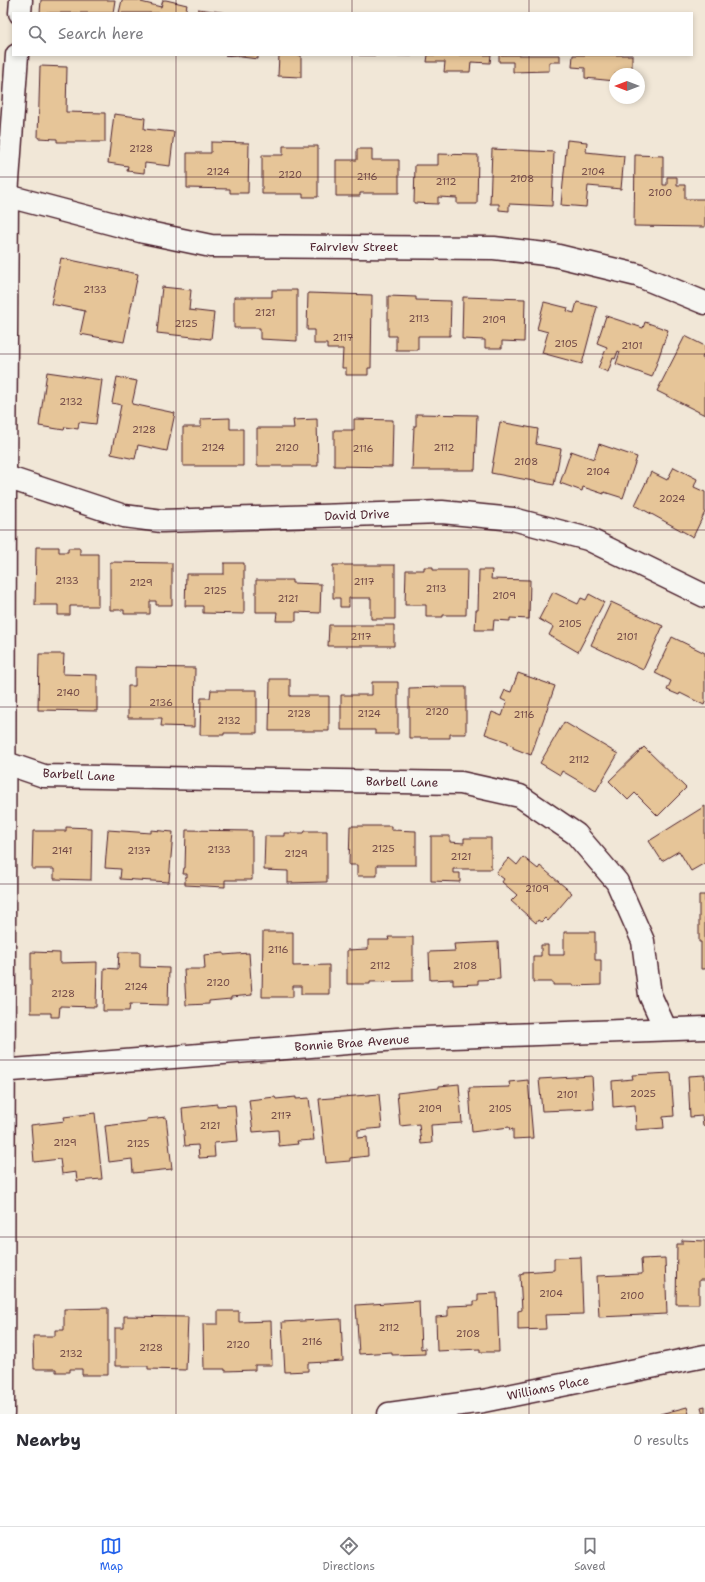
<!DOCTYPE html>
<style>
body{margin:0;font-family:"Shantell Sans",sans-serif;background:#f2f2f3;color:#2b2b33}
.compass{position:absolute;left:609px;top:68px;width:36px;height:36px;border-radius:50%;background:#fff;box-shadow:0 2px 6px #0003;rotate:270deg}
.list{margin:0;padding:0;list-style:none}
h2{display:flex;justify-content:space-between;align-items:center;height:52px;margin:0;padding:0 16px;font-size:17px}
h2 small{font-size:13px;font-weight:400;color:#7c7c81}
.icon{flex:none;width:22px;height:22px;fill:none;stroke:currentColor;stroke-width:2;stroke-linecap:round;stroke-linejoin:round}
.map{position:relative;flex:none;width:705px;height:1414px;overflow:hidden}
.search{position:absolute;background:#fff;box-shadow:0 2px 6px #0003;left:12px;right:12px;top:12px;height:44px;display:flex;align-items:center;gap:10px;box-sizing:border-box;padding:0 14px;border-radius:0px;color:#7c7c81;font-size:15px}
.sheet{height:112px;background:#fff}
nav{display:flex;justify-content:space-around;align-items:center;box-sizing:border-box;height:56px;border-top:1px solid #e1e1e2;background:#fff;font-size:11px;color:#7c7c81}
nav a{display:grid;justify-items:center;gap:2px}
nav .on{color:#2563eb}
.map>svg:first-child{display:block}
</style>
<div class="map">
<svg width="705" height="1414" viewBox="0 0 705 1414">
<rect width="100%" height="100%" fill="#f1e7d7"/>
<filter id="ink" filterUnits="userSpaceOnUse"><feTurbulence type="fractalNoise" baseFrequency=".025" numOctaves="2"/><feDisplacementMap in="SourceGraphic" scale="8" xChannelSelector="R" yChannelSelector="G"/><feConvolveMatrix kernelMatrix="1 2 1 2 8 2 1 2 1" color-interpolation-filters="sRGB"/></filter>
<g filter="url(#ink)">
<g fill="#e6c598" stroke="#4a1f2b">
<path d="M41,0H115L113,13H40Z"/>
<path d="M122,0H141V2L161,7L163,0H166L187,5L185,13H119Z"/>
<path d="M198,9L229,13H197Z"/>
<path d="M225,55H258V59Z"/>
<path d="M279,55H301V77L278,76Z"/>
<path d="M359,55H412V56Z"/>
<path d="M428,55H491L490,63L471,62L470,72H444L445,62H427Z"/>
<path d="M499,55H560V62H549V71L513,72V62H499Z"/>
<path d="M573,55H632V74H615V81L585,78V68L572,67Z"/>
<path d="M40,66L67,67L66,112L105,113V142H57V139L38,138Z"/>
<path d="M114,114L145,118L144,129L174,132L170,166L145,163L144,173L127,171L128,166L108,163Z"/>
<path d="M567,140L587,142L586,152L624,156L621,189L588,186L586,207L561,205Z"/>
<path d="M211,142L249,143L248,193H230V189L187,188V153H211Z"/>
<path d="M283,146H318V197H303V194H262V155H283Z"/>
<path d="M357,149H372V160H399V193H360V196H336V160H357Z"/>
<path d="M492,149L554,152L552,206L509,204V211L499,210V204H490Z"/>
<path d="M438,154L478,155L477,204H457V198L438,197V204L414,203L415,165H438Z"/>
<path d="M635,155L663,156V185H667V177H677V185H685V199H705V227L634,226Z"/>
<path d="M61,258L138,274L124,342L80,334L85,311L51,304Z"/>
<path d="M162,287L191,290L189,310L214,313L211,339L157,333Z"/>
<path d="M272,290H297V341L260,339V328H234V297H272Z"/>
<path d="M308,293L372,295L371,368H368V375H346V368H342L343,349H327V344H314V330H307Z"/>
<path d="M388,296L416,297V300L451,301L450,336H418V350H396V336H388Z"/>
<path d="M463,297L525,299L524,342L502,341V348H485V340L462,339Z"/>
<path d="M544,302L568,308L567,311L574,313L577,302L597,307L582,364L542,353L548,332L537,329Z"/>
<path d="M606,316L643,328L645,322L668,330L652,377L616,364L620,352L618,351L615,359L613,358L608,372L598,368L607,347L597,343Z"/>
<path d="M685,336L705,346V352L702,358L705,360V415L657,391Z"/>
<path d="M47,372L102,380L96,424L79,422L78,429L65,427L64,430L39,426Z"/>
<path d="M117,377L137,381L132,404L175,413L167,451L138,445L135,459L111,454L121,405L112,403Z"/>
<path d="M416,414L477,415L475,470H412L414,426H416Z"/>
<path d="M230,418V429H243V466H183V427H201V419Z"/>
<path d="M317,419L318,466H257V428H294L293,420Z"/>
<path d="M354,419L393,420L392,467L334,466V430H354Z"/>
<path d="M500,422L538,429L536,444L561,449L554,485L491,473Z"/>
<path d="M599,444L637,457L623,498L604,492V494L583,487L582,491L560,483L571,451L594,459Z"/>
<path d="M674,467L697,479L694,487L705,492V512L693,537L635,505L651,472L667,480Z"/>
<path d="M36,547H59V552H68V548H80V554H98V606H70V615H58V605H35Z"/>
<path d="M110,562L172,563V605H156V601H150V614H124V610H110Z"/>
<path d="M224,563H244V614L203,613V606H185L186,574H224Z"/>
<path d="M333,565H395V619H371V598H349V607H340V598H333Z"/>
<path d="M424,567H433V570H467L466,615H443V617H426V605H405L406,570H424Z"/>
<path d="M479,570H492L491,579L530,580L529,619L510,618V621L494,620L493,630H475L476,610H478Z"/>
<path d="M256,580H292V583L321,584L320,613L296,612V621H276L277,612H256Z"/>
<path d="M553,592L578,604L581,598L586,600L589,594L604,602L578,652L549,635L553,627L539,619Z"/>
<path d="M611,602L663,626L643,670L591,645Z"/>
<path d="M329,625H394V646H328Z"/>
<path d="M672,637L705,653V702L704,705L680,693L679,695L667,690L671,681L655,673Z"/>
<path d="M39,654H64L63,674L97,675V711L38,710Z"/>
<path d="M135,667L195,668L194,727L161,726L162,718H128V686H135Z"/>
<path d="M518,673L555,686L531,755L513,748V746L508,744V742L485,734L492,712L502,716L507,702L501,699L505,690L511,692Z"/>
<path d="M270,679H290V696H329V731H269Z"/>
<path d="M372,682H398V734H375V730H341V695H372Z"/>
<path d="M441,687H466V734H450V738H409V688Z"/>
<path d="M211,690H257V733H224V735H200L201,698H210Z"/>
<path d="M564,722L618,754L596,791L562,771L560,775L540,763Z"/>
<path d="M644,747L686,788L658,816L635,793L628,800L609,781Z"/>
<path d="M705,806V863L691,871L679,851L662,861L649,841Z"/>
<path d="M350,826H391V830L416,831V865H377V876H357V865H349Z"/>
<path d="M66,827L92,828L91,880L54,879V869H32L33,831H66Z"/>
<path d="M108,830L151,833V830L173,832L169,882L120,879L121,869L105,868Z"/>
<path d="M186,830L252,831V880H225V887L185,885V877H187V874H183L184,868H185Z"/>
<path d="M305,831H327V882L288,883V871L264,870L265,836H284V833H304Z"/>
<path d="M431,836H450V842L464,843V838H491V869H453V873H460V882L431,881Z"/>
<path d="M523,857L538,869L540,866L572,893L548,921L545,918L541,922L538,920L536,923L511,901L517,895L502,882L504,879L496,873L509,858L517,865Z"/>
<path d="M699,895H705V969H701V942H699Z"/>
<path d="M263,932H293V966L329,965V994H301V986H293V997H262Z"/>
<path d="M564,932H595V960H601V985L573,986V985H553V982H533V956H541V945H548V955H564Z"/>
<path d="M388,937H413V981L370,982V984H347V950L368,949V940H389Z"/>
<path d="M498,942L500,979L478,980V984L453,985V979L430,980L429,952L455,951L454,944Z"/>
<path d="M31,952L60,953V963L97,962L96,1007L60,1006L59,1017H51V1013H31Z"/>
<path d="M119,952H140V967L169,968L168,1005L130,1004L129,1011H103L104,968L118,969Z"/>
<path d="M224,953V955L249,953L252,995L231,997V999L209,1001V1004L186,1005L184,969H205L204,955Z"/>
<path d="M671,1073L674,1116L663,1117L664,1128L636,1130L635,1105L613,1107L612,1081L633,1079L632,1075Z"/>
<path d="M705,1075V1126H703L702,1116L690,1117L688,1076Z"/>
<path d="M592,1076L594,1109L542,1111L539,1079Z"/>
<path d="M528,1080L533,1138L513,1139V1129L510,1130L509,1127L472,1132L469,1088L510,1087L509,1082Z"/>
<path d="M459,1084L462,1123L431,1125L432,1143L421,1144L419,1124L400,1126L397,1093L439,1088V1086Z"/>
<path d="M379,1094L382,1128L358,1130V1138L367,1137L368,1156L350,1158V1161L326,1163L319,1099Z"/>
<path d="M275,1097L276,1099L296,1097V1099L309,1098L314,1140L297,1141L298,1144L279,1146L278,1130L253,1132L249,1100Z"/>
<path d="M217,1104V1106L235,1105L238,1141L214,1143L215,1157L199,1158L198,1145L185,1146L182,1108Z"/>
<path d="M95,1113L102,1179L77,1181L76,1172L62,1174L60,1159L34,1162L31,1125L65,1121L64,1117Z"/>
<path d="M166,1117L172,1169L133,1173L132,1159L109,1162L105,1126L147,1121V1119Z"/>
<path d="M682,1240L705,1241V1280H699V1304H676L677,1244H682Z"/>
<path d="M581,1257L583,1314L545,1315L546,1329L518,1330V1311L522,1310L520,1275L523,1274V1272L554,1270V1258Z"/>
<path d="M665,1258L667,1314L599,1317L597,1276L642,1274L641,1259Z"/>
<path d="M497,1293L499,1352H480V1349L437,1351L436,1317L448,1316V1306L474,1305V1301H478V1294Z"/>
<path d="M419,1301L421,1349L425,1348V1354L392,1355V1352L359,1354L356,1305Z"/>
<path d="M108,1308V1375H82V1369H70V1372H56V1369H34L33,1336H55V1330H64V1309Z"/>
<path d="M218,1311H239V1322L271,1321L272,1365H255V1370L225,1371V1369H204L203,1324H218Z"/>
<path d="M124,1316L188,1317L186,1370L148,1369V1366H115V1328H124Z"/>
<path d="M341,1319L343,1361L308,1363V1371L285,1372L282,1322Z"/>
<path d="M705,1406V1414H703L701,1407Z"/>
<path d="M687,1407L689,1414H660Z"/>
</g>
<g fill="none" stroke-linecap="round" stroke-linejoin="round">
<defs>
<g id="minor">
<path d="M20,13L21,0"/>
<path d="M0,194L144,232L211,246L494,248L554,255L637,275L705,303"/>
<path d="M0,475L124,516L162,521L442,512L513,519L588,539L705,596"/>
<path d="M0,761L44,776L461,783L520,796L576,834L617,882L643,941L650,995L665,1028"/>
<path d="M0,1071L397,1039L705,1028"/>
<path d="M3,1414L5,476L7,195L17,55"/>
<path d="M389,1414L483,1401L705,1356"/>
</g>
</defs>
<use href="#minor" stroke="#4a1f2b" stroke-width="25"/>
<use href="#minor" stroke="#f6f6f2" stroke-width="22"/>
</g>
</g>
<path fill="none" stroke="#4a1f2b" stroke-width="1" stroke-opacity="0.55" d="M176,0V13M352,0V13M529,0V13M176,55V1414M352,55V1414M529,55V1414M0,177H705M0,354H705M0,530H705M0,707H705M0,884H705M0,1060H705M0,1237H705"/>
<g text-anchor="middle" stroke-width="4" stroke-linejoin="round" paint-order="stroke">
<g font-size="10" fill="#714846">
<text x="141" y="152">2128</text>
<text x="218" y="175">2124</text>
<text x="593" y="175">2104</text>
<text x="290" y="178">2120</text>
<text x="367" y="180">2116</text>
<text x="522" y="182">2108</text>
<text x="446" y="185">2112</text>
<text x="660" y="196">2100</text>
<text x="95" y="293">2133</text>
<text x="265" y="316">2121</text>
<text x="419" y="322">2113</text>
<text x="494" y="323">2109</text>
<text x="186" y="327">2125</text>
<text x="343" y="341">2117</text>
<text x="566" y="347">2105</text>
<text x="632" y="349">2101</text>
<text x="71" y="405">2132</text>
<text x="144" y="433">2128</text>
<text x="213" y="451">2124</text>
<text x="287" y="451">2120</text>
<text x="444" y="451">2112</text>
<text x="363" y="452">2116</text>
<text x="526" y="465">2108</text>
<text x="598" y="475">2104</text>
<text x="672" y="502">2024</text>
<text x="67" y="584">2133</text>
<text x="364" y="585">2117</text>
<text x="141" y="586">2129</text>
<text x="436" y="592">2113</text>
<text x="215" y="594">2125</text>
<text x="504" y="599">2109</text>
<text x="288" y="602">2121</text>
<text x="570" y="627">2105</text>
<text x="361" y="640">2117</text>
<text x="627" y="640">2101</text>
<text x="68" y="696">2140</text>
<text x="161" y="706">2136</text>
<text x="437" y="715">2120</text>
<text x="299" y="717">2128</text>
<text x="369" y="717">2124</text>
<text x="524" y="718">2116</text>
<text x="229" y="724">2132</text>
<text x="579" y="763">2112</text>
<text x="383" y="852">2125</text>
<text x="219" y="853">2133</text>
<text x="62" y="854">2141</text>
<text x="139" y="854">2137</text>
<text x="296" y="857">2129</text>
<text x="461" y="860">2121</text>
<text x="537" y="892">2109</text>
<text x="278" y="953">2116</text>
<text x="380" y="969">2112</text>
<text x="465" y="969">2108</text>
<text x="218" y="986">2120</text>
<text x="136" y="990">2124</text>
<text x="63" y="997">2128</text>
<text x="643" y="1097">2025</text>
<text x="567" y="1098">2101</text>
<text x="430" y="1112">2109</text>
<text x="500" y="1112">2105</text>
<text x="281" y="1119">2117</text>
<text x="210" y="1129">2121</text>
<text x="65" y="1146">2129</text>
<text x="138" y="1147">2125</text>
<text x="551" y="1297">2104</text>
<text x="632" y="1299">2100</text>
<text x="389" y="1331">2112</text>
<text x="468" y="1337">2108</text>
<text x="312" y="1345">2116</text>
<text x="238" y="1348">2120</text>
<text x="151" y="1351">2128</text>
<text x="71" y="1357">2132</text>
</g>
<g font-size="12" fill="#4a1f2b" stroke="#f6f6f2">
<text x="354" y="251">Fairview Street</text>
<text transform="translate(357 515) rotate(-2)" y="4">David Drive</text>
<text transform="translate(79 775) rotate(3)" y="4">Barbell Lane</text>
<text transform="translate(402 782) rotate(1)" y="4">Barbell Lane</text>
<text transform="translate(352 1043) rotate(-4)" y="4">Bonnie Brae Avenue</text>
<text transform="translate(548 1388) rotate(-11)" y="4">Williams Place</text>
</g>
</g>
</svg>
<svg class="compass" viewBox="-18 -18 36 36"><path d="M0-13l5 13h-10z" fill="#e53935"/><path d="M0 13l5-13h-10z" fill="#7c7c81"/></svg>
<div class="search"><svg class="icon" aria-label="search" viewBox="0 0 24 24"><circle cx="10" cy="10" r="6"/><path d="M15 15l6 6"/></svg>Search here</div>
</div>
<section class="sheet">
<h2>Nearby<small>0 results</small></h2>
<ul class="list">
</ul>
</section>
<nav>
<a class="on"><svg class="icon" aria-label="map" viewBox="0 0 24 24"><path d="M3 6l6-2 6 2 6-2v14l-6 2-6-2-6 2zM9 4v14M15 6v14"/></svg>Map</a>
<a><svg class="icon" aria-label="directions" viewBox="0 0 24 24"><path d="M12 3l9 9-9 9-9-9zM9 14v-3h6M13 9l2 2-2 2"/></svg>Directions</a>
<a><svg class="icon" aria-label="saved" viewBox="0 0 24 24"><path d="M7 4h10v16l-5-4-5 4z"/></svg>Saved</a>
</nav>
